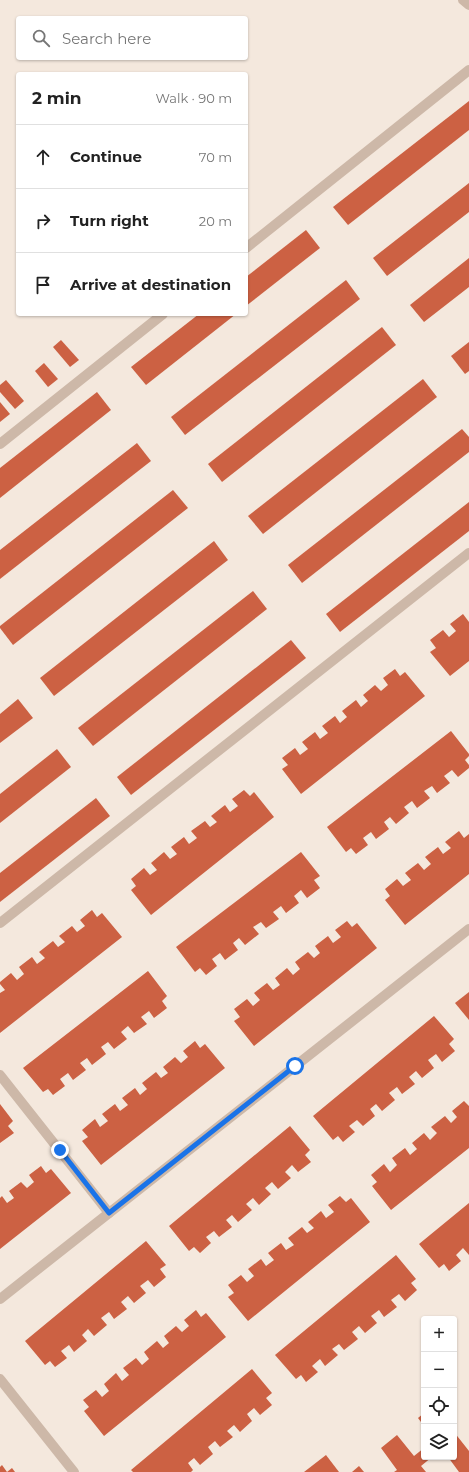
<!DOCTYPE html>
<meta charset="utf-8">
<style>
body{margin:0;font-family:Montserrat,sans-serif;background:#f2f2f2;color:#222}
.controls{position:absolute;right:12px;bottom:12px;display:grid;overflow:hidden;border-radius:4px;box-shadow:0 1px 3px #0004}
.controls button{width:36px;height:36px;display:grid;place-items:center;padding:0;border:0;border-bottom:1px solid #e0e0e0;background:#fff;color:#222;font:20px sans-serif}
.stop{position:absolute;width:12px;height:12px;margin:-9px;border:3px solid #1a73e8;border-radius:50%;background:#fff}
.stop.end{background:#1a73e8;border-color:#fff;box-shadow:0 1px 4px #0008}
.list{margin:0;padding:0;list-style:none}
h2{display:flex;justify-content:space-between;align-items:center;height:52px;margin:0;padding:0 16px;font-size:17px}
h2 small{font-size:13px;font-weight:400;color:#767676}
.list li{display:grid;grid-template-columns:26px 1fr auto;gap:12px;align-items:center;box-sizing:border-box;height:64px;padding:0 16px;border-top:1px solid #e0e0e0}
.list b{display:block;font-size:15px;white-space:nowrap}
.list em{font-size:13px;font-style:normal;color:#767676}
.icon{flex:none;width:22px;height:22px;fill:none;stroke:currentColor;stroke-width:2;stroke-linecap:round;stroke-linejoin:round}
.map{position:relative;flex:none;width:469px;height:1472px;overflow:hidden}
.search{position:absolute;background:#fff;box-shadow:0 1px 3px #0004;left:16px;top:16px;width:232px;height:44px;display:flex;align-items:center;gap:10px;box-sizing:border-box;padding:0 14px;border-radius:4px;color:#767676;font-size:15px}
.panel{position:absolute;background:#fff;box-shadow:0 1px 3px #0004;left:16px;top:72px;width:232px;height:244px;border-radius:4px}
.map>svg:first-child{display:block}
</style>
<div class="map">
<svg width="469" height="1472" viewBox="0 0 469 1472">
<rect width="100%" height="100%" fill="#f4e8dd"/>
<g fill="#cc6143">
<path d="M469,101V130L348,225L333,207Z"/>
<path d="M469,183V212L387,276L373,258Z"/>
<path d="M306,230L320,248L246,306V277Z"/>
<path d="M469,258V287L424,322L410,305Z"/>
<path d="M346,280L360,299L185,435L171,417Z"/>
<path d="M199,314H236L146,385L131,367Z"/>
<path d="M382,327L396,345L222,482L208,464Z"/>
<path d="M61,340L79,360L70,367L53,347Z"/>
<path d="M469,342V371L465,374L451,356Z"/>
<path d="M44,363L58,379L48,387L35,371Z"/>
<path d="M423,379L437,397L263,534L248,516Z"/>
<path d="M6,380L24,401L15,409L0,392V385Z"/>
<path d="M97,392L111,410L0,498V468Z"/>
<path d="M0,402L10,414L0,422Z"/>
<path d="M462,429L469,437V452L302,583L288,565Z"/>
<path d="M137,443L151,461L0,579V550Z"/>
<path d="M173,490L188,508L13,645L0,628V626Z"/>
<path d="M469,502V531L340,632L326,614Z"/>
<path d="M214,541L228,560L54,696L40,678Z"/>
<path d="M253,591L267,609L93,746L78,728Z"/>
<path d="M463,614L469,622V661L450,676L430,652L436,648L430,640L443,630L449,637L456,631L450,624Z"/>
<path d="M291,640L306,658L131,795L117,777Z"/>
<path d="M395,669L400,676L405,672L425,696L301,794L282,769L288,765L282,758L295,748L300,755L308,749L302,742L315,732L320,739L328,733L322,726L335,716L340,723L347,717L342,711L356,700L361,707L368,701L363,695L375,685L381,691L388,685L383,678Z"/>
<path d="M18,699L33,718L0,743V714Z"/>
<path d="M451,731L469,754V756L465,760L469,765V768L458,777L452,770L444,776L450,783L437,793L432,786L424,791L430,798L417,808L412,801L404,807L409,813L396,824L390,817L384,822L389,829L376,839L371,832L363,838L368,845L356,854L351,848L346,852L327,827Z"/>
<path d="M57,749L71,767L0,823V794Z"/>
<path d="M244,790L250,796L254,792L274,817L151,915L131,890L136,886L131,879L144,868L150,875L157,870L151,863L164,852L170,859L177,854L171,847L184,837L189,844L197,838L191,831L205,821L210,827L217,822L211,816L225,805L230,812L238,806L232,799Z"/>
<path d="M96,798L110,816L0,902V873Z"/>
<path d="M459,831L464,838L469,834V874L405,925L385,900L390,896L385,889L397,879L403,886L411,880L405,873L418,863L424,870L431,864L425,857L438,847L443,854L451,848L445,842Z"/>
<path d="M301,852L320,876L314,880L320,888L307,898L301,890L294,896L299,903L286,913L281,906L273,912L279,919L266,928L261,922L253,927L259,934L245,945L239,938L233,943L238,950L225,960L220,953L212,959L217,966L206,975L200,968L195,972L176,947Z"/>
<path d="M92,910L97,917L102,913L122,937L0,1033V993L5,990L0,984V982L11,973L17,980L24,974L19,967L32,957L37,964L45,958L39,952L53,941L58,947L65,942L59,936L72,926L77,932L85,926L80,920Z"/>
<path d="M347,921L352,927L357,923L377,948L254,1046L234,1021L240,1017L234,1009L247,999L253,1006L260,1000L254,993L267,983L273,990L280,985L275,978L287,968L293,975L300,969L295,962L308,952L314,958L320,953L315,946L328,936L333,943L341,937L335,930Z"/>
<path d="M148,971L167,996L162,1001L167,1008L154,1018L149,1011L141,1017L147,1024L134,1033L128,1026L121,1032L127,1039L114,1049L108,1042L101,1047L106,1054L92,1065L87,1058L80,1063L86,1070L73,1080L68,1073L60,1079L65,1086L53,1095L48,1089L43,1092L23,1068Z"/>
<path d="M469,992V1020L455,1003Z"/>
<path d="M434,1016L454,1039L449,1044L455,1051L442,1062L436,1054L428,1060L434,1068L422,1078L416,1071L409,1077L415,1084L402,1094L397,1087L389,1093L395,1100L382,1111L376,1104L370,1109L375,1116L363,1126L357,1120L349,1126L355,1132L343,1142L338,1136L333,1140L313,1116Z"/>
<path d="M195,1041L200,1048L205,1044L225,1068L101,1165L82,1141L88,1137L82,1130L95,1119L100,1127L108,1121L102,1114L115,1104L120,1111L128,1105L122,1098L135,1088L140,1095L147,1089L142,1083L156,1072L161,1078L168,1073L163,1067L175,1057L181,1063L188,1057L183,1051Z"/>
<path d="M464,1101L469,1106V1148L391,1210L372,1186L377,1182L371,1175L384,1164L390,1172L397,1165L392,1158L405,1148L410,1155L417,1149L412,1143L424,1133L430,1140L437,1133L431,1127L445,1116L451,1123L457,1117L452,1111Z"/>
<path d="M0,1104L13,1121L8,1126L14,1133L0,1143Z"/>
<path d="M290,1126L310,1150L305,1155L311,1162L298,1172L292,1165L285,1172L291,1178L278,1189L272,1182L265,1188L271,1194L259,1205L253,1198L246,1204L252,1210L238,1222L232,1215L226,1220L232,1227L219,1237L214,1231L206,1237L211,1243L200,1253L194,1247L189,1251L169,1226Z"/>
<path d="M41,1166L46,1173L51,1169L71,1193L0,1249V1198L2,1196L7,1203L14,1198L9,1191L21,1182L27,1188L34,1182L29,1175Z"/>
<path d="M340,1196L346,1202L351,1198L370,1222L248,1321L228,1297L234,1293L228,1285L241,1275L247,1282L254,1276L248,1269L261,1259L266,1266L274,1260L268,1253L281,1243L286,1250L294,1245L288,1238L302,1227L307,1233L314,1228L308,1222L321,1211L326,1218L334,1212L328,1205Z"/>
<path d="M469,1203V1255L463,1248L456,1255L461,1261L449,1271L444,1264L439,1268L419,1244Z"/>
<path d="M146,1241L166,1265L160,1269L166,1277L154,1287L148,1280L140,1286L146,1293L134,1303L128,1296L121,1302L127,1309L114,1319L109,1312L101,1318L107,1325L94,1336L88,1329L82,1335L87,1341L74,1352L69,1345L61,1351L67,1358L55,1367L50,1361L45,1365L25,1341Z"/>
<path d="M396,1255L416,1279L411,1283L417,1290L405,1301L399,1294L391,1300L397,1307L384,1317L379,1310L371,1316L377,1323L365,1333L359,1326L352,1332L358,1339L344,1350L339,1344L332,1349L338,1355L325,1366L320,1359L312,1366L318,1372L306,1382L301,1375L296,1379L275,1355Z"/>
<path d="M196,1310L201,1317L206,1313L226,1337L104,1436L84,1411L89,1407L83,1400L96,1390L102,1397L109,1391L104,1384L116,1373L122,1381L129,1375L123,1368L136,1358L142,1365L149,1359L144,1352L157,1341L163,1348L169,1343L164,1336L176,1326L182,1332L189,1326L184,1320Z"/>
<path d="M252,1369L272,1393L266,1398L272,1405L260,1415L254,1408L247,1414L252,1421L240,1432L234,1425L227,1431L233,1437L220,1447L215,1441L208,1447L213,1454L200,1465L194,1458L188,1463L193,1470L191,1472H133L131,1470Z"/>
<path d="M424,1413V1426L418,1418Z"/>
<path d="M454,1432L469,1451V1472H459L448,1457H454Z"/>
<path d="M397,1435L414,1456L424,1448V1457H432L421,1466L426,1472H394L397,1470L381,1448Z"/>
<path d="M326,1455L339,1472H304Z"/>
<path d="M2,1465L7,1472L12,1468L15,1472H0V1467Z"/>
<path d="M359,1466L364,1472H352Z"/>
</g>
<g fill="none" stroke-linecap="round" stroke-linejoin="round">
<g stroke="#cdb8a8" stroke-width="10">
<path d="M463,0L469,5"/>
<path d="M246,248L469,70"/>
<path d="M0,444L163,314"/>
<path d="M0,923L469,553"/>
<path d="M0,1075L109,1213"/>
<path d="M0,1299L469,929"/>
<path d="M0,1379L74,1472"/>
</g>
</g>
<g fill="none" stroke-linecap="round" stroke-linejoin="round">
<path stroke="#1a73e8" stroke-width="5" d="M60,1150L109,1213L295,1066"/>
</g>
</svg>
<div class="controls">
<button>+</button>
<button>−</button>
<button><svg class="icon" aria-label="locate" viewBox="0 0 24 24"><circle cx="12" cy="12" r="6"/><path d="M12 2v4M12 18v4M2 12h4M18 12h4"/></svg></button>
<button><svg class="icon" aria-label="layers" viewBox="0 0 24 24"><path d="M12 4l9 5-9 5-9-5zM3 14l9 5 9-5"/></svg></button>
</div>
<div class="stop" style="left:295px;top:1066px"></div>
<div class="stop end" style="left:60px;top:1150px"></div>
<div class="search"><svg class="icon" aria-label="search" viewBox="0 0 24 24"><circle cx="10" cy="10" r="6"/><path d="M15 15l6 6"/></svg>Search here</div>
<section class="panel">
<h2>2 min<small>Walk · 90 m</small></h2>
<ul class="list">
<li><svg class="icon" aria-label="ahead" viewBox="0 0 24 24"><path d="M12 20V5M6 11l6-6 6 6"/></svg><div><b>Continue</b></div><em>70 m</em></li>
<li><svg class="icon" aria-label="right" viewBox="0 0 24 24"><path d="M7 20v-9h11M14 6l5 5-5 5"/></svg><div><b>Turn right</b></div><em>20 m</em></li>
<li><svg class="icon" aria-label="arrive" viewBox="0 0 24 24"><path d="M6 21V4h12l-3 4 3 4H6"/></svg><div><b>Arrive at destination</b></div></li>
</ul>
</section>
</div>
